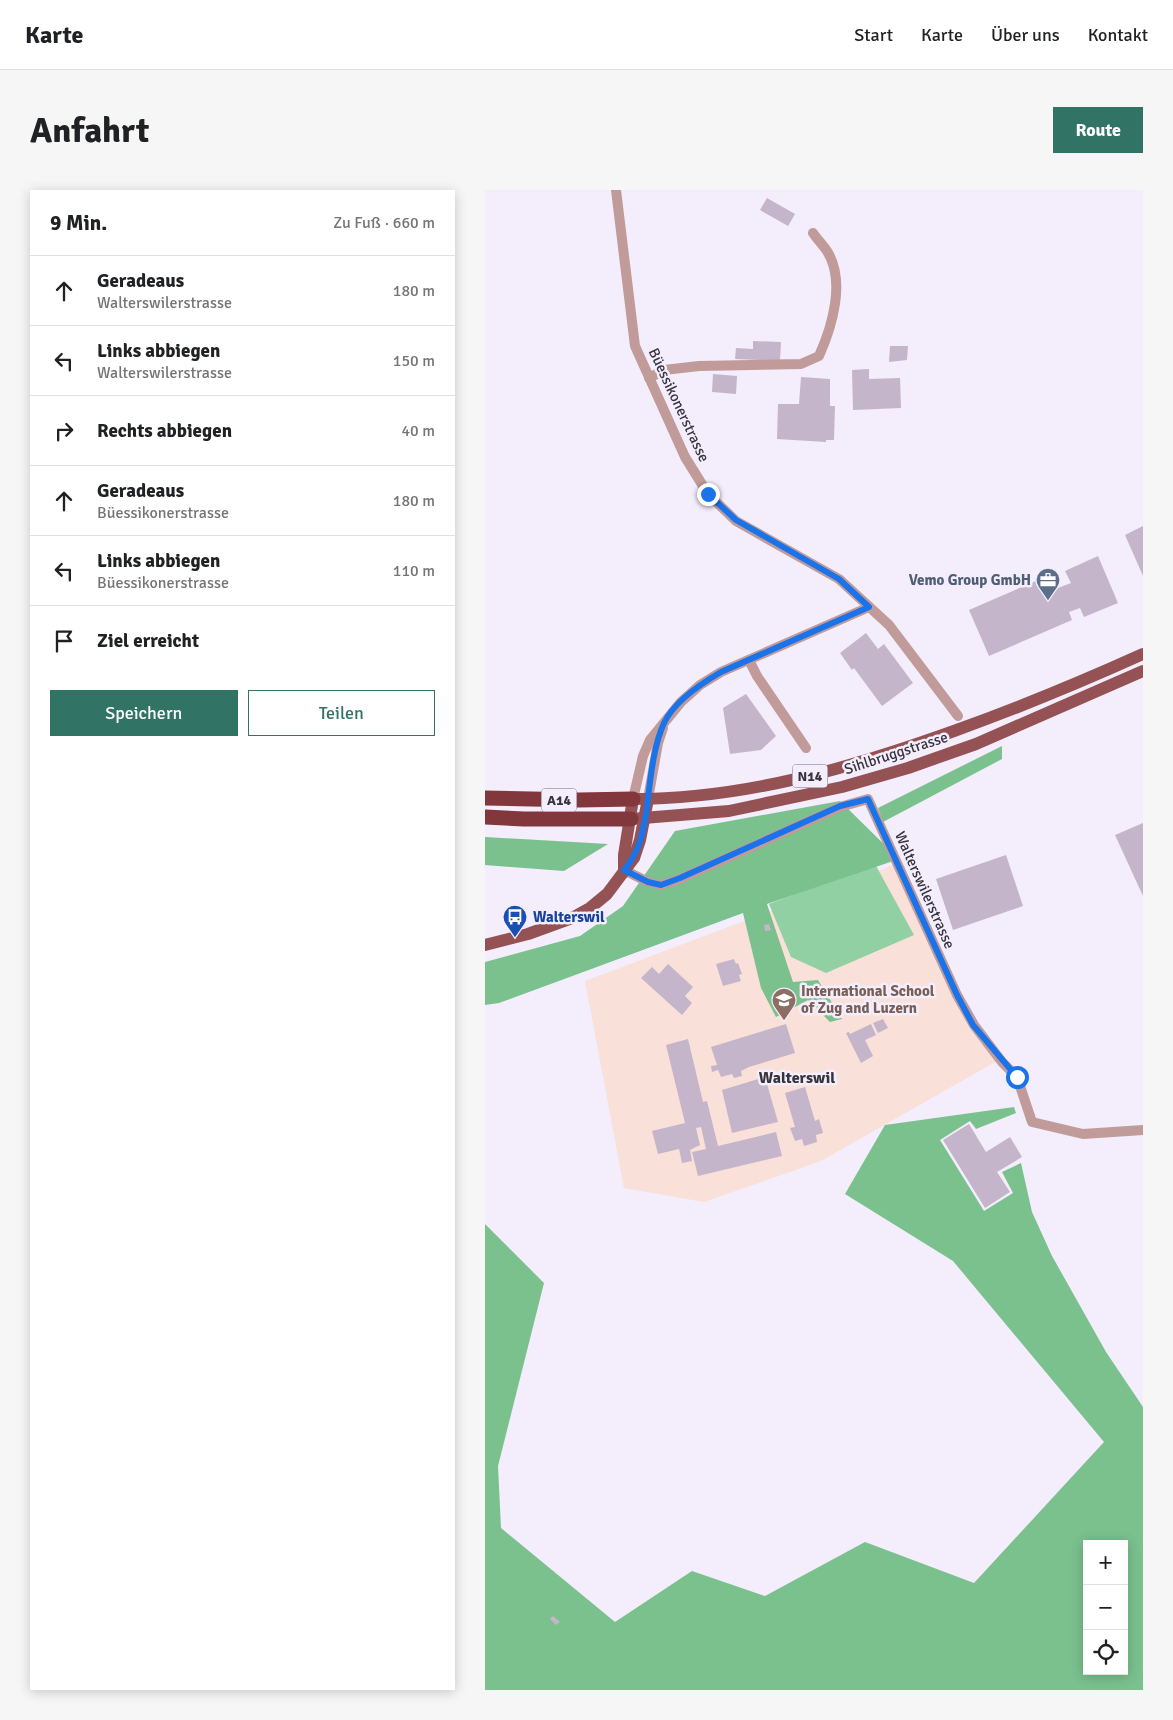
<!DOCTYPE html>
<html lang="de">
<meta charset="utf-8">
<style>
body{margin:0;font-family:Signika,sans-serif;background:#f6f6f6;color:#202124}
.controls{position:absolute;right:15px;bottom:15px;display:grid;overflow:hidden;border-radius:0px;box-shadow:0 2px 12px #0003}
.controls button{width:45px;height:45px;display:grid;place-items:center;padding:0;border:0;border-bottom:1px solid #e0e0e0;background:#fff;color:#202124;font:25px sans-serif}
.stop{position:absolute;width:15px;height:15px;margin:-11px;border:4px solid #1a73e8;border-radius:50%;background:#fff}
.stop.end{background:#1a73e8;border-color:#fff;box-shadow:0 1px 5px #0008}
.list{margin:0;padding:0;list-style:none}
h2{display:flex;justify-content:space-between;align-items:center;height:65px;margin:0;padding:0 20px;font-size:21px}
h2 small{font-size:16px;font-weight:400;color:#757577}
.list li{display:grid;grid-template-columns:32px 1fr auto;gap:15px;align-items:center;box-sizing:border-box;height:70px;padding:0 20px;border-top:1px solid #e0e0e0}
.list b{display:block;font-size:19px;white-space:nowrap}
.list p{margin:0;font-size:16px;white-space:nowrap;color:#757577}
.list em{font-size:16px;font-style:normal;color:#757577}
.actions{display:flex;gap:10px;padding:15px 20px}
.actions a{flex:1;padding:11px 0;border:1px solid #317364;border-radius:0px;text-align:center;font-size:18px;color:#317364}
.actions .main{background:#317364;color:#fff}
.icon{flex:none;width:28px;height:28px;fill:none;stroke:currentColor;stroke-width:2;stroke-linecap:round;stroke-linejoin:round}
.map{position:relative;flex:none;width:658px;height:1500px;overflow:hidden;border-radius:0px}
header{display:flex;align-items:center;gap:30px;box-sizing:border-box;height:70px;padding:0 25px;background:#fff;border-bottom:1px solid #e0e0e0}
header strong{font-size:24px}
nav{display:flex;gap:28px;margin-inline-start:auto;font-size:18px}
.intro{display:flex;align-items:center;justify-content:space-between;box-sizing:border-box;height:120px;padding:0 30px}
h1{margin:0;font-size:35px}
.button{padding:12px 22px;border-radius:0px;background:#317364;color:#fff;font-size:18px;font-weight:700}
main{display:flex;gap:30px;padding:0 30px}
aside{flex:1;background:#fff;border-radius:0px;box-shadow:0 2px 12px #0003}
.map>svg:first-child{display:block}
</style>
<header>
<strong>Karte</strong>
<nav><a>Start</a><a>Karte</a><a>Über uns</a><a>Kontakt</a></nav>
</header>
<div class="intro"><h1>Anfahrt</h1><a class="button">Route</a></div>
<main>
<aside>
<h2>9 Min.<small>Zu Fuß · 660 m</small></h2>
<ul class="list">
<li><svg class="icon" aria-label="ahead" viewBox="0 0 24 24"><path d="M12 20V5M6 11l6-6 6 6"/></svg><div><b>Geradeaus</b><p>Walterswilerstrasse</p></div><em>180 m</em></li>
<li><svg class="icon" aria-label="left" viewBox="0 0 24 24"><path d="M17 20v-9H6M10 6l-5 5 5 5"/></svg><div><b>Links abbiegen</b><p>Walterswilerstrasse</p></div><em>150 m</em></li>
<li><svg class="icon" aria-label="right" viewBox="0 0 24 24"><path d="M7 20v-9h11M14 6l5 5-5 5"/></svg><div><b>Rechts abbiegen</b></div><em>40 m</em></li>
<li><svg class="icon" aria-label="ahead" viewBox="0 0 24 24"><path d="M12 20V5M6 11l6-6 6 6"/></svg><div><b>Geradeaus</b><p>Büessikonerstrasse</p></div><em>180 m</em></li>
<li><svg class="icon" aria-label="left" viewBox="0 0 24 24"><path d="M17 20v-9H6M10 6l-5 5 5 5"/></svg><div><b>Links abbiegen</b><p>Büessikonerstrasse</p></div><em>110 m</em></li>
<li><svg class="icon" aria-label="arrive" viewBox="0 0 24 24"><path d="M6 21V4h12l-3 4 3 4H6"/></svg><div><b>Ziel erreicht</b></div></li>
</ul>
<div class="actions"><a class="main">Speichern</a><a>Teilen</a></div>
</aside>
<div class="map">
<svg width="658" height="1500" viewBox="0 0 658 1500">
<rect width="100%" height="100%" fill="#f3edfc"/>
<path fill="#f9e0d8" d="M408,675L512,871L336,971L219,1012L139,998L100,791Z"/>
<path fill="#91d0a2" d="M390,674L429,745L341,783L306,767L284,714Z"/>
<g fill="#7ac18e" fill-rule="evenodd">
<path d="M517,556V569L398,632L393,618Z"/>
<path d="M355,611L414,669L282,714L308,792L333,790L357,829L345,832L323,810L291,827L276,798L258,723L14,813L0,815V772L95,746L138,716L190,641Z"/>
<path d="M0,647L123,654L79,681L0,675Z"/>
<path d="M529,917L531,923L491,939L485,931L455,950L499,1021L528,1003L517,982L536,973L547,1022L567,1066L621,1162L658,1217V1500H0V1034L59,1093L13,1276L16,1338L130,1432L207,1381L280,1406L380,1352L489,1393L619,1252L468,1071L360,1004L400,935ZM602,1354H639V1481H602Z"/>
</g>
<g fill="#c5b5ca">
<path d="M282,8L310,24L303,36L275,20Z"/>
<path d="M268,151L296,152L295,171L250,169L251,158L268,159Z"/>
<path d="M405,156H423L422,170L404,172Z"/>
<path d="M384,179V189L415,188L416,218L368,220L367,180Z"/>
<path d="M228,184L252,186L251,204L227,202Z"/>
<path d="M316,187L345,189V216H350L349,250H341V252L292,249L293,214H314Z"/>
<path d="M658,336V386L640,345Z"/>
<path d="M613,366L633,413L599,427L595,418L584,422L587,430L504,466L484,420L567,384L573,398L586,393L580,381Z"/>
<path d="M381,443L393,459L399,454L428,493L397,516L369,478L367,480L355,463Z"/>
<path d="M261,504L291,546L276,560L245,564L238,518Z"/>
<path d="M658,633V706L630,645Z"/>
<path d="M521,665L538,716L468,740L451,689Z"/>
<path d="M284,734L286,740L280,741L279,735Z"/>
<path d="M249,769L251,774L253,773L257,784L254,785L256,791L238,796L231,774Z"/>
<path d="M183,774L208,797L200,806L207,813L197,825L156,788L167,777L174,784Z"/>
<path d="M398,829L403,838L393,843L388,833Z"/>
<path d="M301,834L310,863L264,877L256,881L257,886L249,888L247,884L236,887L233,880L227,882L226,876L232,875L226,857Z"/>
<path d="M386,834L391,845L380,850L388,866L376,873L361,843L364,842L365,844Z"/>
<path d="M203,849L218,912L222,911L233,956L291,942L297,966L213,986L207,962L221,959L216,937L211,938L215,955L205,960L207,971L197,973L194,959L173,964L167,941L200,933L181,855Z"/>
<path d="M280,887L293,932L247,943L237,900Z"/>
<path d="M320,897L330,931L334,929L338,943L331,945L332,952L319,956L317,949L310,951L305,938L310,937L300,903Z"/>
<path d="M484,934L501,962L525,947L537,967L512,982L525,1002L500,1018L458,950Z"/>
<path d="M68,1426L75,1432L71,1435L65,1429Z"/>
</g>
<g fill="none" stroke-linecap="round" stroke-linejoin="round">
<g stroke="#c19b9a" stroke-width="10">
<path d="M131,0L150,156L200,267L223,304L251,331L354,389L404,435L473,526"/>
<path d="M164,188L179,180L214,176L316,174L334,166C347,137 361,91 342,61C338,55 332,49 328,43"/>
<path d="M264,470L272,486L321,558"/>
<path d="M148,609L158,566L165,550L196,512L215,495L236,482L384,417"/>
<path d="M163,609L173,553L178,538"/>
<path d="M139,680L163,692L176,695L195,689L355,617L383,609L472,805L489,835L517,872L532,887L547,932L598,944L658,940"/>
</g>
<g stroke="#945254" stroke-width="12">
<path d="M146,629L244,621L357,597L423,578L491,554L658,481"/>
<path d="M139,680V665L148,609C259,609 366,578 469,541C533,518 596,492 658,464"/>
<path d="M0,755L43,744L87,728L105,718L122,704L149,668L155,650L163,609"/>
</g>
<g stroke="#82373c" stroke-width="15">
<path d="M0,608L94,610L148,609"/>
<path d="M0,627L39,629H146"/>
</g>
</g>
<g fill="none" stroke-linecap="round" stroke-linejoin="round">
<path stroke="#1a73e8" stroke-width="6" d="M223,304L251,330L354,389L384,417L236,482C217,493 189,512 179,533C167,559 165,596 161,624C157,647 154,662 139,680L163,692L176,695L195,688L355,616L383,609L472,805L488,835L532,887"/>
</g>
<defs>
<symbol id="office-pin" viewBox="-11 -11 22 30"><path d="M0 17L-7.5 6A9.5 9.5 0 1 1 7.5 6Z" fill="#5c6f8a" stroke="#f3edfc"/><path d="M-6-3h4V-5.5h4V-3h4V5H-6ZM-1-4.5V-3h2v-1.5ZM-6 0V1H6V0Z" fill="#fff"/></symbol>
<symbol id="bus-pin" viewBox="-11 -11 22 30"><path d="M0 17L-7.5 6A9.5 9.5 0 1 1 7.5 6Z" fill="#1a4fb4" stroke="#f3edfc"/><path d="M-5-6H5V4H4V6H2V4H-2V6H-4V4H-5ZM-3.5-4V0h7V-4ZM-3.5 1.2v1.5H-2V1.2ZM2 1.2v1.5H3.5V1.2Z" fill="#fff"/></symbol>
<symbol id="school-pin" viewBox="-11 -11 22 30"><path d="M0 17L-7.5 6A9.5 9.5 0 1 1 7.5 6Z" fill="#8d6e63" stroke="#f3edfc"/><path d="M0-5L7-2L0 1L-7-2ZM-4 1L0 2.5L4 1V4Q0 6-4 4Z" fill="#fff"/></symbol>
</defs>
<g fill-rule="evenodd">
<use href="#office-pin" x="549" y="376" width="28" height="38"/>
<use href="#bus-pin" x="16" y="713" width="28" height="38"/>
<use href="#school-pin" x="285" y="796" width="28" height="38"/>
</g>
<g text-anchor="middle" stroke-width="5" stroke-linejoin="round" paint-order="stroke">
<g fill="#f3edfc" stroke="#6f6b76" stroke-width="1">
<rect x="307.5" y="574.5" width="35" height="23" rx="4"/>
<rect x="56.5" y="598.5" width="35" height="23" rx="4"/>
</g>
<g font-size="14" font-weight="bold" fill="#37333d">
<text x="325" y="591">N14</text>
<text x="74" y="615">A14</text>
</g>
<g font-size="15" fill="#37333d" stroke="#f3edfc">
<text transform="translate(194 215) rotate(65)" y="5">Büessikonerstrasse</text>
<text transform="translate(411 563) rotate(-18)" y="5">Sihlbruggstrasse</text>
<text transform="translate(440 700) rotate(66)" y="5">Walterswilerstrasse</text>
</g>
<g font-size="15" font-weight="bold" fill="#4e5e75" stroke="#f3edfc" text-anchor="end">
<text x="546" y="395">Vemo Group GmbH</text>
</g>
<g font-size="15" font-weight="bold" fill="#164399" stroke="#f3edfc" text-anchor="start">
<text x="48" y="732">Walterswil</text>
</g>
<g font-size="15" font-weight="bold" fill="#785e54" stroke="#f3edfc" text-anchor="start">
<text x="316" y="806">International School<tspan x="316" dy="17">of Zug and Luzern</tspan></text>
</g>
<g font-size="16" font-weight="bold" fill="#37333d" stroke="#f3edfc">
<text x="312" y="893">Walterswil</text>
</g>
</g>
</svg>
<div class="controls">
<button>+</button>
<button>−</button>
<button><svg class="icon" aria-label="locate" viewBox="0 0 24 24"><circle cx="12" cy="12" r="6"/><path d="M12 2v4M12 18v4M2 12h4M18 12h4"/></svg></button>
</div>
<div class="stop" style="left:532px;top:887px"></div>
<div class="stop end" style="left:223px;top:304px"></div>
</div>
</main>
